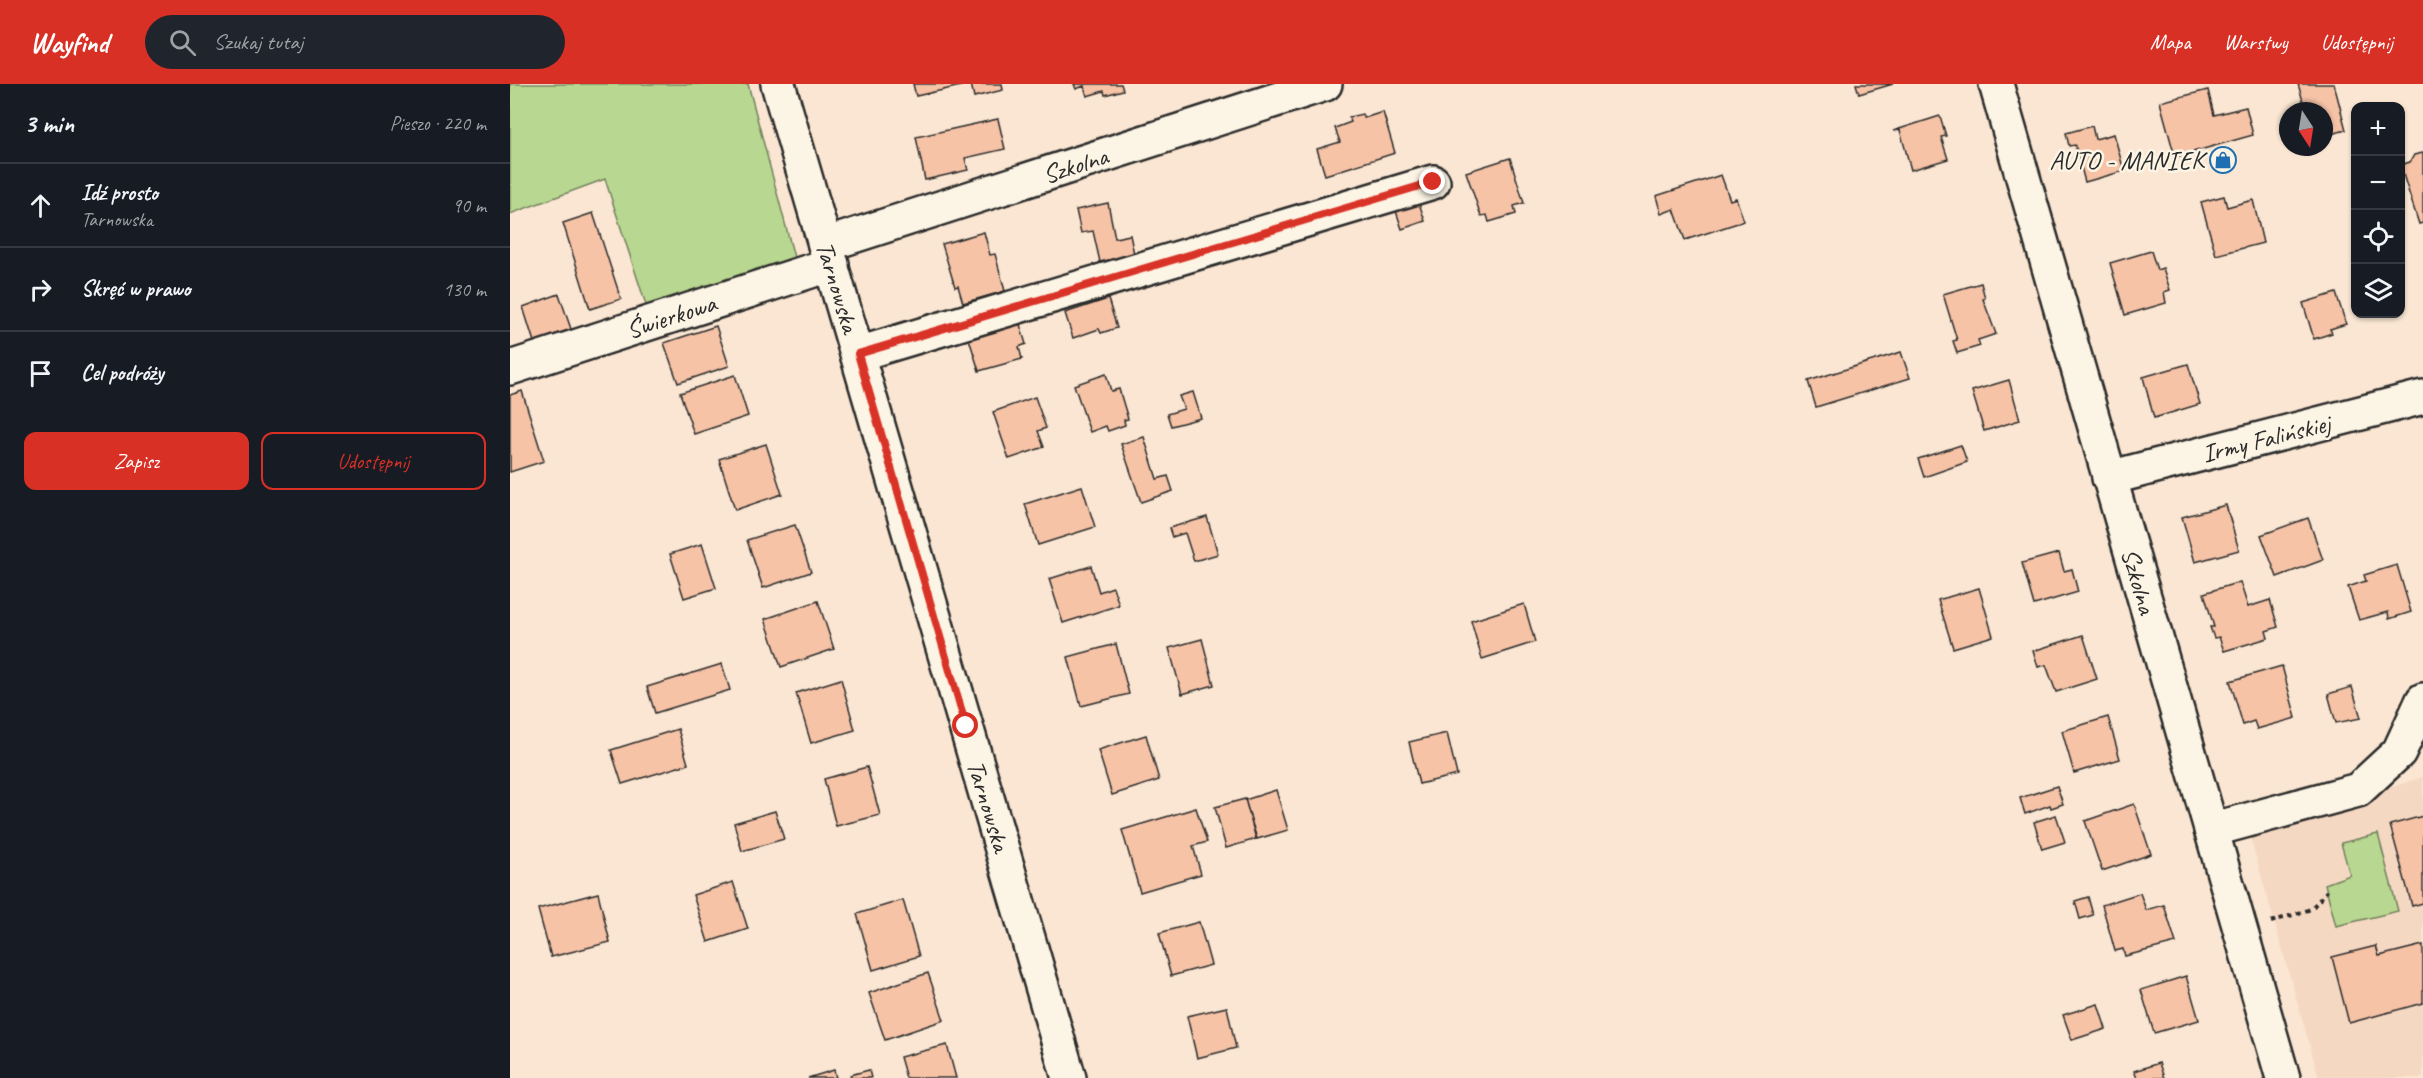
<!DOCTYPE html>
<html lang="pl">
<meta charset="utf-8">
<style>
body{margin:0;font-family:Caveat,sans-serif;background:#20242c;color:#f1f3f6}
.controls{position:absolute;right:18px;top:18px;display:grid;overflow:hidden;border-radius:12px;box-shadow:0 2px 4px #0004}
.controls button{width:54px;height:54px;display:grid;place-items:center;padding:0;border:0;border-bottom:2px solid #363941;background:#171b24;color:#f1f3f6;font:30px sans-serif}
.compass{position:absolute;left:1769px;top:18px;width:54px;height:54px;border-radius:50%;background:#171b24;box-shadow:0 2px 4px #0004;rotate:168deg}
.stop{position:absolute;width:18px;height:18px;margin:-14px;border:4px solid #d93025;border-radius:50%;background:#fff}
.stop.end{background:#d93025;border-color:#fff;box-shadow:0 2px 6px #0008}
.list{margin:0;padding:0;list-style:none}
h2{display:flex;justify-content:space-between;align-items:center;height:78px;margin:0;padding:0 24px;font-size:26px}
h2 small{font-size:20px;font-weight:400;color:#9ea1a6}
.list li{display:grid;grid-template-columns:39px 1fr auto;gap:18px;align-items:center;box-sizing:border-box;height:84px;padding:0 24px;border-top:2px solid #363941}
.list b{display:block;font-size:22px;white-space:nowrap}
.list p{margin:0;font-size:20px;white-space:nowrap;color:#9ea1a6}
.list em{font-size:20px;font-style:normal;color:#9ea1a6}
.actions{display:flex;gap:12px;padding:18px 24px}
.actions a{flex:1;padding:14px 0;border:2px solid #d93025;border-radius:12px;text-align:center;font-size:21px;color:#d93025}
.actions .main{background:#d93025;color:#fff}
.icon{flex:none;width:33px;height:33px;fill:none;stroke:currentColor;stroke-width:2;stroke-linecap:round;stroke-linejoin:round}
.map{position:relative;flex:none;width:1913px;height:994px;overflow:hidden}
header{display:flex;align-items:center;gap:36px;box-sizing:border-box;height:84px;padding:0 30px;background:#d93025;color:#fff}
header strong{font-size:28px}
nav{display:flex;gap:33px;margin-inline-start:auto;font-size:21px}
.search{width:420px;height:54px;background:#20242c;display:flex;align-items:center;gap:15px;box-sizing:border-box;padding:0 21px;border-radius:33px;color:#9ea1a6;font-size:22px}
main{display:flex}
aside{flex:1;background:#171b24}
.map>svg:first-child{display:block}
</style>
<header>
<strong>Wayfind</strong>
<div class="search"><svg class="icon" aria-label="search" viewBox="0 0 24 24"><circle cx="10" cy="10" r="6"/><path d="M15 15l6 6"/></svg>Szukaj tutaj</div>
<nav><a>Mapa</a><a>Warstwy</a><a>Udostępnij</a></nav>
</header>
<main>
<aside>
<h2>3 min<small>Pieszo · 220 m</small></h2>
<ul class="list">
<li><svg class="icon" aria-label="ahead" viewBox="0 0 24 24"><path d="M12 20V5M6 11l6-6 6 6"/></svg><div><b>Idź prosto</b><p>Tarnowska</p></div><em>90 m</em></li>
<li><svg class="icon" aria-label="right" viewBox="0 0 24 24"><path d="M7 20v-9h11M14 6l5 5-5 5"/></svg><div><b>Skręć w prawo</b></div><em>130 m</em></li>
<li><svg class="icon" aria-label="arrive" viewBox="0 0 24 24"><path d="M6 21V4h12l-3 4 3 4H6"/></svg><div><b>Cel podróży</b></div></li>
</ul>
<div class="actions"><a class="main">Zapisz</a><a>Udostępnij</a></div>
</aside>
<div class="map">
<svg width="1913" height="994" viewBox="0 0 1913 994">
<rect width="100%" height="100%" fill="#fae6d2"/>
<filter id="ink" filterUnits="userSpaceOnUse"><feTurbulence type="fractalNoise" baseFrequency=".0167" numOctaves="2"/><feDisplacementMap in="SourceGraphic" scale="12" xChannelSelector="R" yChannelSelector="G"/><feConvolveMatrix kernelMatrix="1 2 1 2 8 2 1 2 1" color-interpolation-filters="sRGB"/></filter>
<g filter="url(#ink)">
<path fill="#f5d8c2" d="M1913,693V994H1809L1739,749Z"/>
<g fill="#b8d790" stroke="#72815e" stroke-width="1.5">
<path d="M0,0H238L284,173L138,227L95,95L0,130Z"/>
<path d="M1868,750L1888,827L1826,842L1815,800L1840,791L1831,759Z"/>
</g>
<g fill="#f6c3a7" stroke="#2b2b2b" stroke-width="1.5">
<path d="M403,0H450L451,2L406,12Z"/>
<path d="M461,0H492L493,6L464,13Z"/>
<path d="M564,0H611L613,6L595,11L594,7L577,12L574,2L566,5Z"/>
<path d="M1346,0H1383L1349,10Z"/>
<path d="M1788,0H1824L1836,46L1814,52V27H1796Z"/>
<path d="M1698,6L1704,31L1736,23L1743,51L1665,73L1650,18Z"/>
<path d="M873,28L885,69L815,91L807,65L830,58L825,44L841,38L839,33L852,30L854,34Z"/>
<path d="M1430,32L1436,52L1431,53L1438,75L1401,86L1390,46L1383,47Z"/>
<path d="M488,35L495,65L455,74L458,86L415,96L406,53Z"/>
<path d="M1582,42L1585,55L1604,50L1614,87L1575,98L1565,61L1559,62L1556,49Z"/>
<path d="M1913,69V139L1909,140L1890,81L1900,78L1904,71Z"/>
<path d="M1000,74L1014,119L1004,122L1006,130L979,138L977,131L971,132L956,88Z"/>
<path d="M1211,91L1220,116L1226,114L1234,137L1175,156L1164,125L1151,130L1146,112Z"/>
<path d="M904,104L915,137L892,145L881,112Z"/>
<path d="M1714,112L1717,123L1743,116L1753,159L1706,171L1691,118Z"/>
<path d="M598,119L605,154L620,151L624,170L590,178L583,147L571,149L566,126Z"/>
<path d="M83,129L111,215L80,225L53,139Z"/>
<path d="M474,148L480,171L485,170L495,207L453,219L448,202L445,203L432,160Z"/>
<path d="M1641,167L1647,186L1653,184L1660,206L1654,208L1656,219L1615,231L1600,179Z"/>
<path d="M1471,199L1475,214L1473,215L1486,250L1468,256L1470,262L1447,269L1443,257L1447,256L1433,210Z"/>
<path d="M1826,209L1836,240L1820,245L1822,249L1804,255L1793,219Z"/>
<path d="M49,210L61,245L24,258L13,223Z"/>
<path d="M598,215L607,244L591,249L589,245L563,254L555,229Z"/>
<path d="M507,231L516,260L509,263L512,275L469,287L456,245Z"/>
<path d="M206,242L219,282L168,299L154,259Z"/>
<path d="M1391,268L1400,294L1306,323L1298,297Z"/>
<path d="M1678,280L1690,320L1644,334L1633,293Z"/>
<path d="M596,290L601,307L609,305L618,335L614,336L615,341L598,347L596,342L580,348L564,301Z"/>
<path d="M225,291L238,332L184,350L170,309Z"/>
<path d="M1499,296L1510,336L1474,347L1462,307Z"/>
<path d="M12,307L34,377L0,388V311Z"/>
<path d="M683,308L691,334L661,342L657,330L674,325L669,312Z"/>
<path d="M525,313L536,344L528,347L534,363L499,375L483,328Z"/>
<path d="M634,353L647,395L658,392L663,407L631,418L611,360Z"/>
<path d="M256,360L272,410L225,426L209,375Z"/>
<path d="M1451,361L1457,378L1414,393L1408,375Z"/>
<path d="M572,402L585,443L528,461L515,420Z"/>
<path d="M1716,421L1729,466L1685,478L1672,433Z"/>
<path d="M697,433L708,470L684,477L675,449L662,453L659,444Z"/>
<path d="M1798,434L1813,476L1767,493L1751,451Z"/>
<path d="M285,441L301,488L253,504L237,456Z"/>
<path d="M192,460L206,504L174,514L160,470Z"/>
<path d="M1549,469L1554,487L1562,485L1568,508L1524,521L1512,479Z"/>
<path d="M1887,481L1901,528L1879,535L1878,528L1849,536L1838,503L1856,497L1854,491Z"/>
<path d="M581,482L589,508L603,503L609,521L553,539L539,495Z"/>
<path d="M1730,498L1738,523L1760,516L1768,543L1756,547L1758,554L1714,567L1709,553L1704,554L1700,543H1704L1694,509Z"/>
<path d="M1469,504L1483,552L1443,564L1428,516Z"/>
<path d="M308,517L324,565L271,583L255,535Z"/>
<path d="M1014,520L1025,558L972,575L961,537Z"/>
<path d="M1573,551L1587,595L1546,608L1536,581L1528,583L1523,567Z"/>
<path d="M692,555L704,601L672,610L659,564Z"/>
<path d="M606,560L619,610L571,622L558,573Z"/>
<path d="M212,580L220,606L145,629L137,603Z"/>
<path d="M1772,582L1786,634L1747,645L1744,637L1733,641L1720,597Z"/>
<path d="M331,595L345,646L301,659L286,609Z"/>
<path d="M1842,603L1851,634L1826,639L1818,610Z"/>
<path d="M1598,633L1610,675L1564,689L1552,647Z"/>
<path d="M168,645L178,680L112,700L101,666Z"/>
<path d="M937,649L947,691L909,700L899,658Z"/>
<path d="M636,651L649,696L602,711L588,666Z"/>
<path d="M357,683L370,731L326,742L314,695Z"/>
<path d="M1547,702L1553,720L1541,724L1540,721L1515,730L1510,714Z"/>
<path d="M766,706L778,746L747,755L735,716Z"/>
<path d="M735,715L746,755L716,764L705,723Z"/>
<path d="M1624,720L1641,770L1592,787L1575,737Z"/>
<path d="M686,724L697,758L683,762L691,790L630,808L612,746Z"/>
<path d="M265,727L274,755L232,767L224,739Z"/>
<path d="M1546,731L1555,758L1532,765L1524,738Z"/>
<path d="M1913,732V819L1902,822L1880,741Z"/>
<path d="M223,798L238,845L198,858L183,811Z"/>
<path d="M88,809L100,858L41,873L28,825Z"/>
<path d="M1630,809L1636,826L1654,821L1666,859L1615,872L1613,865L1605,867L1592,821Z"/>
<path d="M1578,813L1583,831L1570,835L1565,817Z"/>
<path d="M393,816L409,872L363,886L347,830Z"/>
<path d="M689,838L701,881L661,892L649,849Z"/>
<path d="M1913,861V919L1839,939L1822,873L1866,862L1869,872Z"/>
<path d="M418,889L434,936L375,956L359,909Z"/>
<path d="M1676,892L1689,936L1644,949L1631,906Z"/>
<path d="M1588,920L1596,945L1562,956L1553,931Z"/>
<path d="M717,923L726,964L687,974L677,932Z"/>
<path d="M437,961L446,994H396L390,973Z"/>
<path d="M1649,979L1654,994H1627L1624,987Z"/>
<path d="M324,986L326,994H298Z"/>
<path d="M359,986L361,994H341L340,991Z"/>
</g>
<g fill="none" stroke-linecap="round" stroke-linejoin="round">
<defs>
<g id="minor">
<path d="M268,0C364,332 463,662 559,994"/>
<path d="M1486,0L1773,994"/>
<path d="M315,161L815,0"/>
<path d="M348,270L923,98"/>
<path d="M0,284L322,180"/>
<path d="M1599,394L1913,313"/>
<path d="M1701,746L1848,706L1889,668L1913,616"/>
</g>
</defs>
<use href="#minor" stroke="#2b2b2b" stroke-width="38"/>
<path stroke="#2b2b2b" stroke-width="4" stroke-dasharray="4.5 4.5" stroke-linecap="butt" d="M1761,838L1801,825L1817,807"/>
<use href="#minor" stroke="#fcf5e5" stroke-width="33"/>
</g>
</g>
<g fill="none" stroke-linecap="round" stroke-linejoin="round" filter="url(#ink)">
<path stroke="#d93025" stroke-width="8" d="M456,642L348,270L923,98"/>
</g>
<defs>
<symbol id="shop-ring" viewBox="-11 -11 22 22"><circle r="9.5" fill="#fcf5e5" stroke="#1f6fb2" stroke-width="1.5"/><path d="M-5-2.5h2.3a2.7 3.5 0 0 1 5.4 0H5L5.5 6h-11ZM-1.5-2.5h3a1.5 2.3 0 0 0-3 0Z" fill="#1f6fb2"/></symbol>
</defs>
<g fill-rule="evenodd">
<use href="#shop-ring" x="1698" y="61" width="30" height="30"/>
</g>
<g text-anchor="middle" stroke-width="5" stroke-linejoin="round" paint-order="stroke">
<g font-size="26" fill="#2b2b2b" stroke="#fcf5e5" text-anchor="end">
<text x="1694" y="85">AUTO - MANIEK</text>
</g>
<g font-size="26" fill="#2b2b2b" stroke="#fcf5e5">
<text transform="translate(565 81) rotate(-18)" y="9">Szkolna</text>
<text transform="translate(328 203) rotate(73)" y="9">Tarnowska</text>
<text transform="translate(161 232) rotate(-18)" y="9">Świerkowa</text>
<text transform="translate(1756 354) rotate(-14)" y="9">Irmy Falińskiej</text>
<text transform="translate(1629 497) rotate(74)" y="9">Szkolna</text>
<text transform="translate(479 722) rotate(73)" y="9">Tarnowska</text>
</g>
</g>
</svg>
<div class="controls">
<button>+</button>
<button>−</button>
<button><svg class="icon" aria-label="locate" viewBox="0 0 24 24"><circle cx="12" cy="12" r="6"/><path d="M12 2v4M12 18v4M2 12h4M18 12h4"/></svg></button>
<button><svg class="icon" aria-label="layers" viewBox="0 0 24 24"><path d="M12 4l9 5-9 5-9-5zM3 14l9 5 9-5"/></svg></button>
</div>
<svg class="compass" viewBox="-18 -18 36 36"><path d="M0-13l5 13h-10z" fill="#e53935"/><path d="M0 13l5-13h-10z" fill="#9ea1a6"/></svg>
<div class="stop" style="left:456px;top:642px"></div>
<div class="stop end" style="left:923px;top:98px"></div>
</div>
</main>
